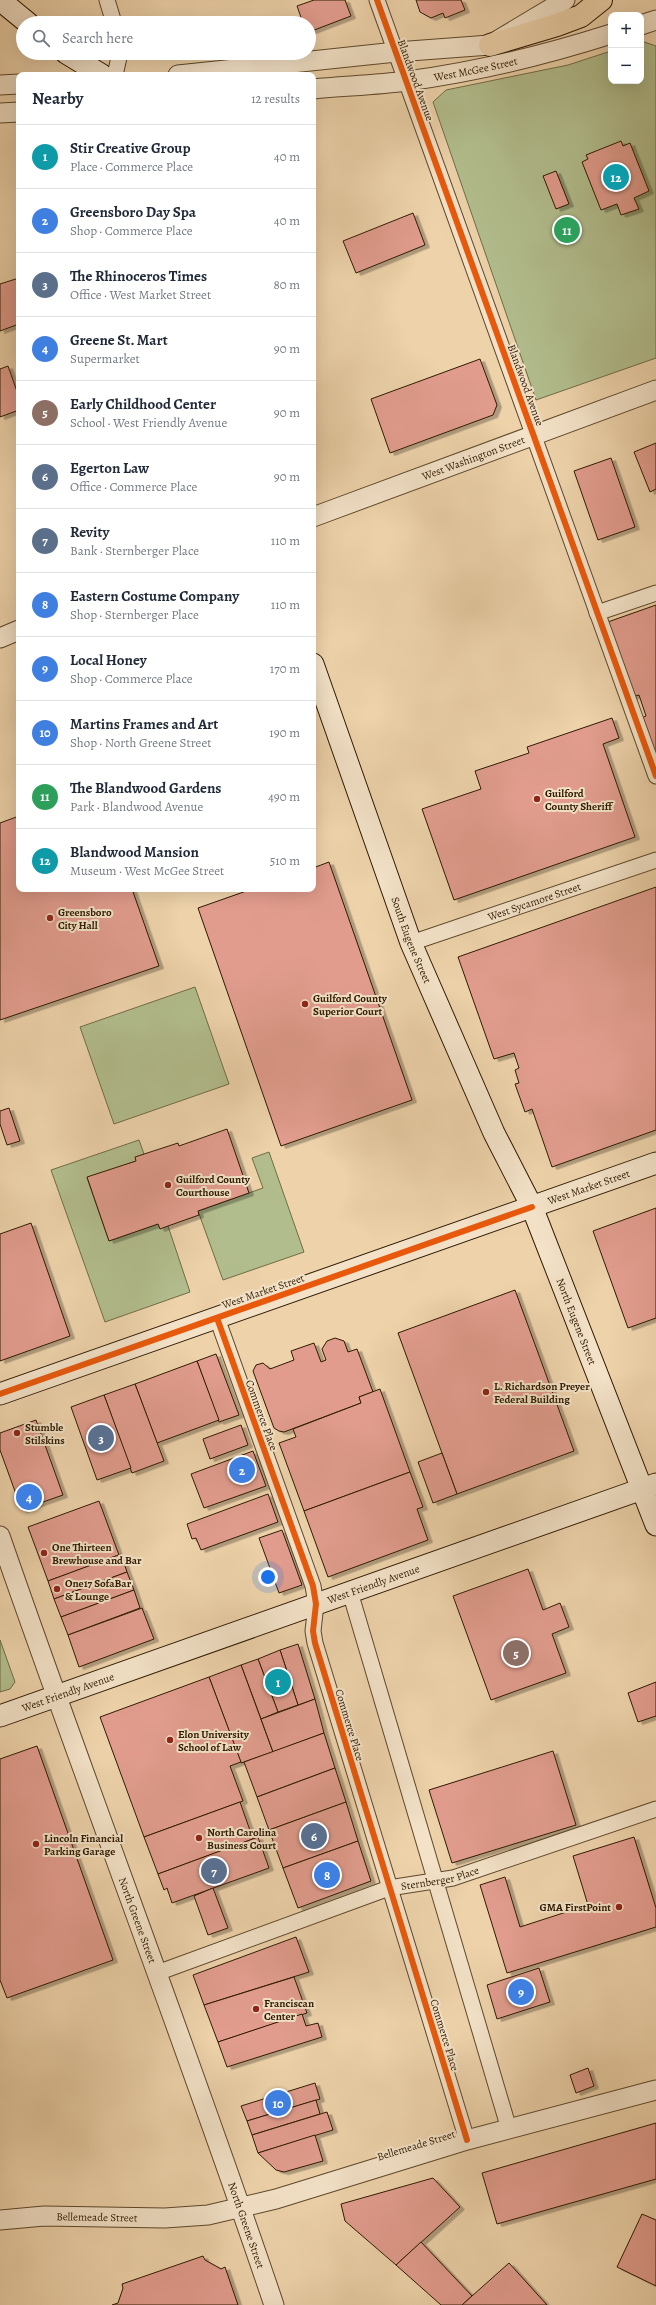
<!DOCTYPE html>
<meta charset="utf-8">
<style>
body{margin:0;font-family:Alegreya,serif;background:#f2f2f3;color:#1f2937}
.controls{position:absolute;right:12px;top:12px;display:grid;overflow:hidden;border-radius:8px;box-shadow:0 4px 16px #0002}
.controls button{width:36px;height:36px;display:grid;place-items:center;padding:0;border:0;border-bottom:1px solid #e0e1e3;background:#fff;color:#1f2937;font:20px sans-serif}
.you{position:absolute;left:268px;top:1577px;width:14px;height:14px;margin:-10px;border:3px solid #fff;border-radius:50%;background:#1a73e8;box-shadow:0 0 0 6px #1a73e833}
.badge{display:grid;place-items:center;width:26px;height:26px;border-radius:50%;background:#db2777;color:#fff;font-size:13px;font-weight:700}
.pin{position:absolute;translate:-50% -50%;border:2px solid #fff;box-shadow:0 1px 4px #0006}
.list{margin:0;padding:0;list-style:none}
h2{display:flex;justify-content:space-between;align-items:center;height:52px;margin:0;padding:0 16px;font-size:17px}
h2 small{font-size:13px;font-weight:400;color:#747a83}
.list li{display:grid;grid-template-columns:26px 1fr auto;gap:12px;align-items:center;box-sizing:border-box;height:64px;padding:0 16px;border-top:1px solid #e0e1e3}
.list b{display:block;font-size:15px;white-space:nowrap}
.list p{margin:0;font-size:13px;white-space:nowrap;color:#747a83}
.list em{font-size:13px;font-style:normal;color:#747a83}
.icon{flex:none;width:22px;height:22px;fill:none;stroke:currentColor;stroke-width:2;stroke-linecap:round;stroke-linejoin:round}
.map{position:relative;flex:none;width:656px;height:2305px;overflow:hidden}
.search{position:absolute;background:#fff;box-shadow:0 4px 16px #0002;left:16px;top:16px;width:300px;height:44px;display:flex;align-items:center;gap:10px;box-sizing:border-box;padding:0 14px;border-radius:22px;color:#747a83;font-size:15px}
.panel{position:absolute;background:#fff;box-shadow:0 4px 16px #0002;left:16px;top:72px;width:300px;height:820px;border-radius:8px}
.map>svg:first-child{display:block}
</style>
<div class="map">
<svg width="656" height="2305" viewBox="0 0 656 2305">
<defs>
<filter id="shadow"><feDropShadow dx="4.5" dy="2.5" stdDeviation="0" flood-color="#0004"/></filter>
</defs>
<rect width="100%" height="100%" fill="#edd2aa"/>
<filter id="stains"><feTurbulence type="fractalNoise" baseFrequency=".005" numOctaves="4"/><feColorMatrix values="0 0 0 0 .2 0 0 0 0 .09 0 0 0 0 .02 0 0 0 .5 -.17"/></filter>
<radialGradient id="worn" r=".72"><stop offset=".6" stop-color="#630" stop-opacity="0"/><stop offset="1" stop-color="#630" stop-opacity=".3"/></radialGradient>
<g fill="#b2bd8d" stroke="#706c46">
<path d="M641,41L656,46V358L536,400L433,102L446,90L568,65L611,51V81H641Z"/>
<path d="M195,987L229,1084L114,1124L80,1027Z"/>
<path d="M139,1140L144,1154L136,1161L87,1178L109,1241L158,1224L168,1226L190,1292L105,1322L51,1170Z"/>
<path d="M269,1152L304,1252L223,1280L198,1211L263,1188L252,1158Z"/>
<path d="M0,1640L15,1682L10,1689L0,1692Z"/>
</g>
<g fill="#e19c8d" stroke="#2f1a00" filter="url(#shadow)">
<path d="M314,0H345L351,16L309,32V23H303L297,6Z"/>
<path d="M416,0H461L465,10L445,18L443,13L431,18L420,12Z"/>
<path d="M621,141L623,146L630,143L649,191L634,198L639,209L621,215L617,204L601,210L582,162L588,159L586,155Z"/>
<path d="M556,171L569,204L556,209L543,176Z"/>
<path d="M413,213L425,245L356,273L343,241Z"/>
<path d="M19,278V324L0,331V284Z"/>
<path d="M480,359L497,405L493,415L390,453L371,399Z"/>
<path d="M8,366L19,397V410L0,417V369Z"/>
<path d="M656,443V489L650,492L634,452Z"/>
<path d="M611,458L635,527L598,540L574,471Z"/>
<path d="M656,605V766L639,719L646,716L639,695L631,697L605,623Z"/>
<path d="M612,718L619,738L603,744L635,837L454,900L422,809L481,789L475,771L529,753L527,747Z"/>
<path d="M19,816V889H132L159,966L0,1020V823Z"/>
<path d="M329,862L412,1100L281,1146L198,908L252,889H313V868Z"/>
<path d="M656,887V1130L552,1167L532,1109L525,1112L515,1084L519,1083L515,1070L519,1068L514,1053L494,1059L458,957Z"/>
<path d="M9,1108L20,1141L7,1145L0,1124V1111Z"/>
<path d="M227,1129L249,1193L198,1211L199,1215L168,1226L160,1229L158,1224L109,1241L87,1177L136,1161L135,1157L178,1143L179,1146Z"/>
<path d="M656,1208V1318L628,1328L593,1231Z"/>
<path d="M31,1223L70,1336L0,1361V1234Z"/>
<path d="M515,1290L574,1451L457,1494L398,1333Z"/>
<path d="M335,1338L344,1341L348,1352L357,1349L373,1392L359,1397L361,1403L284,1432L279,1431L274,1428L253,1371L256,1365L263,1363L270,1369L294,1360L291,1351L314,1343L321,1362L326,1360L322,1349L327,1341Z"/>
<path d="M216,1354L239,1415L219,1422L197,1361Z"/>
<path d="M197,1361L219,1420L157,1443L135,1384Z"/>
<path d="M135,1384L164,1461L132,1473L104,1395Z"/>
<path d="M380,1389L410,1472L304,1511L279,1443L296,1437L293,1429L361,1403L359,1397Z"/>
<path d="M104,1395L131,1468L97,1480L71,1407Z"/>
<path d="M36,1420L63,1495L43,1502L37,1486L16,1494L0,1450V1433Z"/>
<path d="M241,1425L248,1445L210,1459L203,1439Z"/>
<path d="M253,1451L266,1486L204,1508L191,1474Z"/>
<path d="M442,1453L457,1494L433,1503L418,1462Z"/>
<path d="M410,1472L423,1507L417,1509L428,1540L328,1577L304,1511Z"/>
<path d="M37,1486L43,1502L22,1510L16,1494Z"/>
<path d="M268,1494L278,1522L201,1550L196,1538L192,1539L187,1524Z"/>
<path d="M99,1501L119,1555L48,1581L28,1527Z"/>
<path d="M282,1530L302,1585L279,1593L259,1538Z"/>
<path d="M121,1554L127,1572L54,1599L48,1581Z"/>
<path d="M528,1569L543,1610L560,1603L569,1627L552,1634L566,1673L491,1700L453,1596Z"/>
<path d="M127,1572L134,1590L61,1617L54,1599Z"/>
<path d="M134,1590L140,1608L68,1635L61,1617Z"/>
<path d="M142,1608L154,1639L79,1667L68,1635Z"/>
<path d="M298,1644L315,1699L298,1705L280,1650Z"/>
<path d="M280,1650L298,1705L278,1712L258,1659Z"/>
<path d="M258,1659L278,1712L261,1719L241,1665Z"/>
<path d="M241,1665L273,1752L241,1763L209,1677Z"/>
<path d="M209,1677L241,1762L230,1766L243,1801L144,1837L100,1717Z"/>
<path d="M656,1682V1716L638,1722L628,1693Z"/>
<path d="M315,1699L324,1733L273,1752L261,1719Z"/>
<path d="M324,1733L335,1768L257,1797L244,1762Z"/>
<path d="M37,1746L113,1960L7,1998L0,1980V1759Z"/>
<path d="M553,1751L576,1825L452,1863L429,1790Z"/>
<path d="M335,1768L346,1802L269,1830L257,1797Z"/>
<path d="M240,1802L253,1839L158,1874L144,1837Z"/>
<path d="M346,1802L358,1841L283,1868L269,1830Z"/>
<path d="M258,1837L269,1868L172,1903L167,1888L164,1890L158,1874Z"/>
<path d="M634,1837L656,1908V1927L507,1973L480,1885L505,1877L520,1927L588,1905L573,1856Z"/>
<path d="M358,1841L371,1881L298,1908L283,1868Z"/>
<path d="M213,1888L228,1928L208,1935L194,1896Z"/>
<path d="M296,1937L309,1972L204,2005L193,1975Z"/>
<path d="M539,1968L550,2002L497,2019L487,1985Z"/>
<path d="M294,1977L307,2013L218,2042L204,2005Z"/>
<path d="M302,2014L306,2026L318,2023L322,2037L227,2067L218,2042Z"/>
<path d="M588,2068L594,2086L576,2093L570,2075Z"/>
<path d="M315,2083L320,2099L247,2121L241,2106Z"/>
<path d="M316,2100L320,2114L252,2135L247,2121Z"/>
<path d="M327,2112L333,2130L258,2153L252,2135Z"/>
<path d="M656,2123V2179L497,2224L482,2173Z"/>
<path d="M315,2135L323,2161L284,2172L276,2170L258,2153Z"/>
<path d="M433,2178L460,2207L396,2265L345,2221L341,2204Z"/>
<path d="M642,2214L656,2220V2286L617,2267Z"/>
<path d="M421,2242L472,2296L462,2305H441L396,2265Z"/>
<path d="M203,2256L205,2260L221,2269L225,2267L238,2305H112L118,2303L123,2288L122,2284Z"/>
<path d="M509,2263L547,2305H462L472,2296Z"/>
</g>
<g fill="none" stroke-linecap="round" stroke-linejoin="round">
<defs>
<g id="minor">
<path d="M107,0L114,23"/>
<path d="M377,0L656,776"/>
<path d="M115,75L120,53"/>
<path d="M597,613L656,593"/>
<path id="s1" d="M411,943L656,860"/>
<path d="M217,1318L313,1586L316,1604L313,1631L315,1643L467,2140"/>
<path d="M350,1592L509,2129"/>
<path id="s2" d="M157,1973L389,1888L453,1878L656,1809"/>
</g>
<g id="tertiary">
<path d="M641,25L656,20"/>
<path d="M178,75L396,52L490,45L565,0"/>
<path d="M0,85L19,84"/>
<path id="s3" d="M313,89C344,86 376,85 407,81C475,72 545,55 611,34"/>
<path d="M0,113L19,112"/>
<path id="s4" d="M313,517L656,390"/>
<path d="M0,638L19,630"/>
<path id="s5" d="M0,1536C89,1793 187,2047 274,2305"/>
<path id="s6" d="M0,2220L44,2216L165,2218L208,2215L276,2199L467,2140L656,2090"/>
</g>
<g id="secondary">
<path d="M0,0L28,23"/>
<path d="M66,53L102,75"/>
<path id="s7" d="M313,664L411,943L494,1133L532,1207L656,1525"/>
<path id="s8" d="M0,1394L656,1163"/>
<path id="s9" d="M0,1716L656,1484"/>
</g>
<path id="primary" d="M490,45L557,25L581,16L601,0"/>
</defs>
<use href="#minor" stroke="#5e482a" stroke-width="17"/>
<use href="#tertiary" stroke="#5e482a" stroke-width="21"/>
<use href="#secondary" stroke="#2f1a00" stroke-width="23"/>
<use href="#primary" stroke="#2f1a00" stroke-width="24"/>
<use href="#minor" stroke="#f3e2c8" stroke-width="15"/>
<use href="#tertiary" stroke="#f3e2c8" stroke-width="19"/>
<use href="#secondary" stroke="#f3e2c8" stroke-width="21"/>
<use href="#primary" stroke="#edd2aa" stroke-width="22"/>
<defs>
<g id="cycleway">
<path d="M377,0L656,776"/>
<path d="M217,1318L313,1586L316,1604L313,1631L315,1643L467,2140"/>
<path d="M0,1394L532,1207"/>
</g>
</defs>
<use href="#cycleway" stroke="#f3e2c8" stroke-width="8"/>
<use href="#cycleway" stroke="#e8590c" stroke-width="6"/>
</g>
<g fill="#8f2418" stroke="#f3e2c8" stroke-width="1.5">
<circle cx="537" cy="799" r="4"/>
<circle cx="50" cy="918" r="4"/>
<circle cx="305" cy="1004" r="4"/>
<circle cx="168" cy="1185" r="4"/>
<circle cx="486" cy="1392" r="4"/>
<circle cx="17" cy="1433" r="4"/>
<circle cx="44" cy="1553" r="4"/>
<circle cx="57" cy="1589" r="4"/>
<circle cx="170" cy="1740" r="4"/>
<circle cx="199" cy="1838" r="4"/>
<circle cx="36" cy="1844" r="4"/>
<circle cx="619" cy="1907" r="4"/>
<circle cx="256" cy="2009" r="4"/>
</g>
<g text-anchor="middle" stroke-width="4" stroke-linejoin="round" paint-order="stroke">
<g font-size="11" fill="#2f1a00" stroke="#f3e2c8">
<text dy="4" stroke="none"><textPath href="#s3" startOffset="164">West McGee Street</textPath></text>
<text transform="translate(416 80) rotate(70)" y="4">Blandwood Avenue</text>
<text transform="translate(526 385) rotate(70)" y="4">Blandwood Avenue</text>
<text dy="4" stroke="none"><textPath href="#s4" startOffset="171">West Washington Street</textPath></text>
<text dy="4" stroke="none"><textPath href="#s1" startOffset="130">West Sycamore Street</textPath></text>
<text dy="4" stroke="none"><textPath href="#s7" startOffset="293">South Eugene Street</textPath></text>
<text dy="4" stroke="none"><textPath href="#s8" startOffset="624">West Market Street</textPath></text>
<text transform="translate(263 1291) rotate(-19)" y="4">West Market Street</text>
<text dy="4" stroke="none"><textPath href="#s7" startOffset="709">North Eugene Street</textPath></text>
<text transform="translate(262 1415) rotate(70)" y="4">Commerce Place</text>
<text dy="4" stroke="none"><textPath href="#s9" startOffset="396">West Friendly Avenue</textPath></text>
<text dy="4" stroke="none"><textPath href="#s9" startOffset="72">West Friendly Avenue</textPath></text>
<text transform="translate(350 1725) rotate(73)" y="4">Commerce Place</text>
<text dy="4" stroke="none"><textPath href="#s2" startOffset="299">Sternberger Place</textPath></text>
<text dy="4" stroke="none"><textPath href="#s5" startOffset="408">North Greene Street</textPath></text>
<text transform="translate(445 2035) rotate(73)" y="4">Commerce Place</text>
<text transform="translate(416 2145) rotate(-17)" y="4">Bellemeade Street</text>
<text dy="4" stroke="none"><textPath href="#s6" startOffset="97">Bellemeade Street</textPath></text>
<text dy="4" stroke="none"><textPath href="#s5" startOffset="732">North Greene Street</textPath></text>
</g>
<g font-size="11" font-weight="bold" fill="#2f1a00" stroke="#f3e2c8" text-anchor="start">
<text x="545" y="797">Guilford<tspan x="545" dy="13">County Sheriff</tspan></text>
<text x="58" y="916">Greensboro<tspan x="58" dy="13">City Hall</tspan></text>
<text x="313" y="1002">Guilford County<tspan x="313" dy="13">Superior Court</tspan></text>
<text x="176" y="1183">Guilford County<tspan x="176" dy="13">Courthouse</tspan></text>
<text x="494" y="1390">L. Richardson Preyer<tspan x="494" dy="13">Federal Building</tspan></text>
<text x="25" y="1431">Stumble<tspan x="25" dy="13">Stilskins</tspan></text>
<text x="52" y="1551">One Thirteen<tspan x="52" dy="13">Brewhouse and Bar</tspan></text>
<text x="65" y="1587">One17 SofaBar<tspan x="65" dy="13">&amp; Lounge</tspan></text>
<text x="178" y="1738">Elon University<tspan x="178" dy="13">School of Law</tspan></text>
<text x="207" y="1836">North Carolina<tspan x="207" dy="13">Business Court</tspan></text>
<text x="44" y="1842">Lincoln Financial<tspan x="44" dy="13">Parking Garage</tspan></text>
<text x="611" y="1911" text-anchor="end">GMA FirstPoint</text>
<text x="264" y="2007">Franciscan<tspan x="264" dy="13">Center</tspan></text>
</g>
</g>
<rect width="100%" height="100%" filter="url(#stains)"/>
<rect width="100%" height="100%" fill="url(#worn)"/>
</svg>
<div class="controls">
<button>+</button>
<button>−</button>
</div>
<div class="you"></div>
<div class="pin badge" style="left:278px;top:1682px;background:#0f9aa8">1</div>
<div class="pin badge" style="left:242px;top:1470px;background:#3f7fe0">2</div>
<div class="pin badge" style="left:101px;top:1438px;background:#5c6f8a">3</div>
<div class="pin badge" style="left:29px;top:1497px;background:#3f7fe0">4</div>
<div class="pin badge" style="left:516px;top:1653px;background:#8d6e63">5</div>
<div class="pin badge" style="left:314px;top:1836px;background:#5c6f8a">6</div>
<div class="pin badge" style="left:214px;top:1871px;background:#5c6f8a">7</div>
<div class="pin badge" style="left:327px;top:1875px;background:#3f7fe0">8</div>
<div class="pin badge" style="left:521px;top:1992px;background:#3f7fe0">9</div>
<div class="pin badge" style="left:278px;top:2103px;background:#3f7fe0">10</div>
<div class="pin badge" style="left:567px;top:230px;background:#2e9e5b">11</div>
<div class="pin badge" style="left:616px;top:177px;background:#0f9aa8">12</div>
<div class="search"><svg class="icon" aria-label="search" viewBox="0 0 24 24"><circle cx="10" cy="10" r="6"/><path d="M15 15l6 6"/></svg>Search here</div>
<section class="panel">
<h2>Nearby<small>12 results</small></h2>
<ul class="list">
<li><span class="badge" style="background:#0f9aa8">1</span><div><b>Stir Creative Group</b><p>Place · Commerce Place</p></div><em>40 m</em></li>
<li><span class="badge" style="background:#3f7fe0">2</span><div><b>Greensboro Day Spa</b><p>Shop · Commerce Place</p></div><em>40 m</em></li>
<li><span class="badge" style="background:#5c6f8a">3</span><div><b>The Rhinoceros Times</b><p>Office · West Market Street</p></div><em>80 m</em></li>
<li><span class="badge" style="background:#3f7fe0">4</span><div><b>Greene St. Mart</b><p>Supermarket</p></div><em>90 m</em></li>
<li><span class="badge" style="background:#8d6e63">5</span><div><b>Early Childhood Center</b><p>School · West Friendly Avenue</p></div><em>90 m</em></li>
<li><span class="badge" style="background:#5c6f8a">6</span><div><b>Egerton Law</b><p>Office · Commerce Place</p></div><em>90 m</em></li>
<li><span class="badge" style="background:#5c6f8a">7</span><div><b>Revity</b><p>Bank · Sternberger Place</p></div><em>110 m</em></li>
<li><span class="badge" style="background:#3f7fe0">8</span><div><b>Eastern Costume Company</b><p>Shop · Sternberger Place</p></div><em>110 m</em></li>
<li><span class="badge" style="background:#3f7fe0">9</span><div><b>Local Honey</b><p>Shop · Commerce Place</p></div><em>170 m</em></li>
<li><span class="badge" style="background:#3f7fe0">10</span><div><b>Martins Frames and Art</b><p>Shop · North Greene Street</p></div><em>190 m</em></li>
<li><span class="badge" style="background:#2e9e5b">11</span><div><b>The Blandwood Gardens</b><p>Park · Blandwood Avenue</p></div><em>490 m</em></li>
<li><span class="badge" style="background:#0f9aa8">12</span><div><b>Blandwood Mansion</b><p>Museum · West McGee Street</p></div><em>510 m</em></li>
</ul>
</section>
</div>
